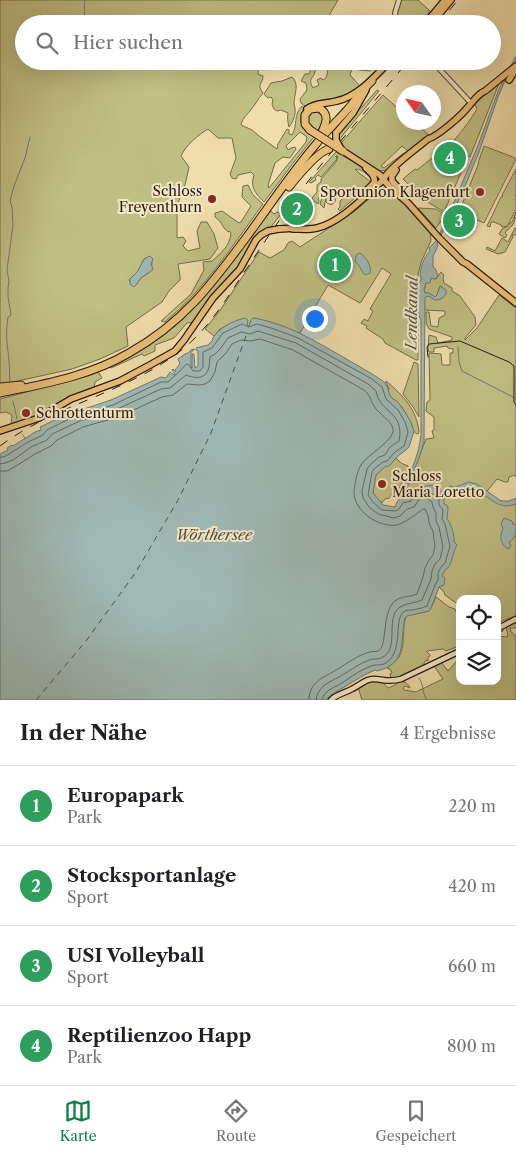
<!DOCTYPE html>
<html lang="de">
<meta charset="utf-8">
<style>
body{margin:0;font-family:"Libre Caslon Text",serif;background:#f2f2f2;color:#202124}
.controls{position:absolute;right:15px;bottom:15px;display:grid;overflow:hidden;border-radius:10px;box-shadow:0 5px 20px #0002}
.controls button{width:45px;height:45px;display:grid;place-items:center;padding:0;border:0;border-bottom:1px solid #e0e0e0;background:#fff;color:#202124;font:25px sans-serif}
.compass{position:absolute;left:396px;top:85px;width:45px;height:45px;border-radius:50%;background:#fff;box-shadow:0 5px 20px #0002;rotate:304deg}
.you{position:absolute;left:314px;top:318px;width:18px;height:18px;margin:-12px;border:4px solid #fff;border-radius:50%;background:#1a73e8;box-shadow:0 0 0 8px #1a73e833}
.badge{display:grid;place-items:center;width:32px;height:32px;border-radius:50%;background:#0b8043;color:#fff;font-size:16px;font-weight:700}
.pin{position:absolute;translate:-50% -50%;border:2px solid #fff;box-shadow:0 1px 5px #0006}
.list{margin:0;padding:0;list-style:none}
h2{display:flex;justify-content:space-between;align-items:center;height:65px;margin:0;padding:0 20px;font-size:21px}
h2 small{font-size:16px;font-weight:400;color:#757577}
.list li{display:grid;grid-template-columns:32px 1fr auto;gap:15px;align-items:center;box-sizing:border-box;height:80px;padding:0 20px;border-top:1px solid #e0e0e0}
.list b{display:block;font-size:19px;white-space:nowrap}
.list p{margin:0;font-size:16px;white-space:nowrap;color:#757577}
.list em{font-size:16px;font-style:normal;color:#757577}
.icon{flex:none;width:28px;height:28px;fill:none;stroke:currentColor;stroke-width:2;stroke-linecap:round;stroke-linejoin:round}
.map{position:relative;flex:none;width:516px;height:700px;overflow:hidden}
.search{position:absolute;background:#fff;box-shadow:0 5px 20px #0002;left:15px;right:15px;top:15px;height:55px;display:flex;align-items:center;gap:12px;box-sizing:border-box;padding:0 18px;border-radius:28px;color:#757577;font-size:19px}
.sheet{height:385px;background:#fff}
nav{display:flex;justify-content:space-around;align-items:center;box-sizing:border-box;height:70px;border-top:1px solid #e0e0e0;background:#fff;font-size:14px;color:#757577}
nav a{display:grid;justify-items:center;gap:2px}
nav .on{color:#0b8043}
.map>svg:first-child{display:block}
</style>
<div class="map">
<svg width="516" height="700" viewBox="0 0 516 700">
<rect width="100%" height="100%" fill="#efddab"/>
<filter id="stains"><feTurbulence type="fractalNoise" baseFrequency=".004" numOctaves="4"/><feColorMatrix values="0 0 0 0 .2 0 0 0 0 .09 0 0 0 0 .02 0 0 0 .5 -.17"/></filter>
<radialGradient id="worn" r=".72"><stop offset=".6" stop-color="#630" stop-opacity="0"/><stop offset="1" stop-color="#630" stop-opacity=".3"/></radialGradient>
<g fill="#c0bf84" stroke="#756c4a" fill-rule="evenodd">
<path d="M0,0H338L324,24H24V61H265L266,63L258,71V74L263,76C263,84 256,84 263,93C258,99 255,105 250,111C246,116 243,117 241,125L252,130L259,136L277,149L278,144L287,129L289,130V134L292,135C298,125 293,115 302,106L304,108C297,121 301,129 314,137L294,162L264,202C255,193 250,187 254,175L251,172L238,175L236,179L232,178L230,174L236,158L232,138H218L208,129C198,135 186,145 181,156L189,167L185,185L177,206V238L183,237L186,241L183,246L188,251L200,248L197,231L201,222H207L214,234L218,248L210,259L178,264L180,276V280L169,291L162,302L126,327L128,346L100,359L72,369L0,385ZM300,132L307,137L306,142L269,188L268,185L275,163L283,157L290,158L296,149L295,147L291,148L288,150L286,146ZM145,258L152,262L151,271L141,278L136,285L129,281C131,277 134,276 137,272C141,268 141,262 145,258Z"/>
<path d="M400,0H418L430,11L420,24H399C396,15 398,9 400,0Z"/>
<path d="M321,61H375L377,62L376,66L370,71L352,69L350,75L360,86C341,103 324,95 305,106L301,103L300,99L307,90L306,83L301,81L305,74H309L311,69V66L312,64L313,68L314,69L316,67V63L323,64L321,67L318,66L315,71C314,79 307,78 313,88L319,85L317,80L321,78L323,80C328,78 327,72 328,68L331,66Z"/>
<path d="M292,77C300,84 294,94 294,104C294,105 295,107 295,108C296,114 293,122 289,127C288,123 287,118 288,113L281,110L277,111L274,109L272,104L273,100L271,97L268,98L264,94L271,83L282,81Z"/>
<path d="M500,81L470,157L448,146C460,135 469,122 477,109L475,104Z"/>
<path d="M377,90L379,91L338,141C338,138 338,135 339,132C343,123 354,117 359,109L362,107Z"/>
<path d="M383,95L403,113L404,122L415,123L429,135L410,153L402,146L381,166L384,168L404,153L407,155L387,170L380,171L340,146L343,144L341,143Z"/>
<path d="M316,109L324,116L322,124L317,132L307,125V113Z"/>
<path d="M484,146L513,157L516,159L484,223L459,212L478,165L479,160Z"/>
<path d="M446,147L449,148V152L454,154L456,152L461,155L457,160L459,161L458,162L461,164L460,165L462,166L464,165L465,167L463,168L444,212L423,199L403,179L415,169L417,170Z"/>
<path d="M336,152C346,158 369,169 372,181C369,175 362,169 355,169L359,173L371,182V184L340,211L338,209L340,207V201L346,196L342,195L341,193L336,195L335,202L331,205L327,203L326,198L324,208L320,204L323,194H322L318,199L319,201L318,204L315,202L312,198L317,192V185L321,182V179L336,162L338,156H336L337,159L321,177L318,175L315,178L316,180L311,183L309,182Z"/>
<path d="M516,169V195H515L516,196V209L508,225L512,222L516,212V215L514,217L516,218H514L515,220L512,226H511L508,230H507L505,233L507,235L505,238L499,234L502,229L508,226L502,227L501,225L494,222H491L490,227L487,226L501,197L503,196L502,195Z"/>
<path d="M248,185L253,195L263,204C233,245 205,289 165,322L161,321L191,294L204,270L203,262L212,261C221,253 230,246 231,233L229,231V232C222,229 223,222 215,217V213L222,211L239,223L241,222L251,206L242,197L243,186Z"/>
<path d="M381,189H388L409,208L430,231L431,241L421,262L418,275L416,313L418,322V360H416L385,343L383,339L366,328L367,326L361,323L364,319L368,321L373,311L370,309L391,274L382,268L361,302L360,303L328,285L300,333L272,323L254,318L251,320L249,326L247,325L241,319L220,329L214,336L205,329L221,309L259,252L270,258L284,250L288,243L292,241L300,247L355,211Z"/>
<path d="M418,208L436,209L445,215L436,228Z"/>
<path d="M271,211L274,214L277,212L281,214L271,227L259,233L253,240L250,244L245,257L234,273L194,322L187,323L174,338L155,345V351L144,356L142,354L111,368L109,366L146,347L165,334L184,317Z"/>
<path d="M515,228H516V235H512L513,237L505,252L498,254L486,249L487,247L495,251L502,238L508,242Z"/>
<path d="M441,272L444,275L443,278L444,283L452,288V291L460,296L475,317L476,325L465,338V340L477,328L499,295L516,308V477L514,475L509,477L508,482H505L497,479L484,495L513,505L516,504V616L502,621L497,625V599H460V606L445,595L444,592L439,587L442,576L404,495L426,439L434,438L432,431L434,430V417L426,411L427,402L430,400L429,353L441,354L442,365H450V353H453V349L448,348L447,346L434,348V352H429L428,349L429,335L436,337L438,343L452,340V337L429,329L426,323V312H429L431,326L438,327L439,318L445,315V311L425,310L424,297L429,296C436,301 440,301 446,294L443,288L440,286L437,295L435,297L424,292L426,283L431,278L436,279Z"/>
<path d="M414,362L418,364L419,417L413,407L403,394Z"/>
<path d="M94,372L99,373L102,378L95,382L94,388L31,419L27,410L24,412L27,421L11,425L12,415L6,412L0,413V399L68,381Z"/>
<path d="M386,381C403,395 417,410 419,432L418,434C414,433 412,430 412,426L402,407L390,396L388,393L389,388L386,383Z"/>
<path d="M396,458L401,463L408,466V469L397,493L394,492L388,499L387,498L383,501L382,503L377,499L373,493C374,488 374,478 377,473C382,466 391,465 396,458Z"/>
<path d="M436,597L449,607L455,609L458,617L460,618V647L459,646L446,651L443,649L427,651V652L430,655V656L428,657V661L426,660L423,665L424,667L401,677L387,680V678L391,677L390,674L392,673L390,669H388L387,668C391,665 397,660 399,657C405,648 402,627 406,616L429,611L431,608Z"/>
<path d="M516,620V628H510L511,632L515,635L516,640V700H362L358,687C364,682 376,677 383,682C385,684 386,687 388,688C396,686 404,675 410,688L405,686L403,688L404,690L416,692L443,679L434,666L441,662L448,671L460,657V681H497V631L503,629V631L498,633V636L507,637L508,635L506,627Z"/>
</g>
<g fill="#9fb9b5" stroke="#707973">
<path d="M516,56V61L505,81L498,97L479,152L463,191L454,210L437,243L438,246L433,256V266L436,270L438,276L435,279L431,278L430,283H426L424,289L425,293H429L435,297L437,295L440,286L446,290V293C444,298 440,300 435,300L429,296L425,297L424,441L419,458L404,495L405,497H408L413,488L434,485L435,490C440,493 444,491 450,489L449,487L450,486H452L453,488L469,482L477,484L501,501H509L516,498V504C495,511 492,495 475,492C466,490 455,495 447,497L444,499V504L447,505L448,508L447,519C451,523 455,536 454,542L457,545C452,552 453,566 445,570L442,576L445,578L444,585L439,587L431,608L429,611L407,616L405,618C400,643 407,664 377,671L375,670C365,674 356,680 346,686C338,691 333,692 326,700H0V454L8,450L7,448L12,445L13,446L35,432L41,430L40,427L82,407L84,409L111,400L161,377L166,378L170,372L174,375L175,374L172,370L173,369L176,372L175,370L180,364L178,359L185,354L188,353L191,350L194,349V350L191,352V367L192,368V354H194L195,368L198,366V351L196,350V348L208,345L213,340L212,339C221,327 230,322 245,318L248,320L247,325L249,326L251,320L253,318C286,323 315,341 343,357C356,365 370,372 383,381C391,387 386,398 397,401C401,407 406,412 409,419C412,423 412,427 414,431L409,447L406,450L398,456L390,465L387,467L386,466L376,475L373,493L383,505L395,507C396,502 400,499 401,495C409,475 419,456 421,435V320C415,310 418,293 419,282L421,280V277L420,275C421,266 423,258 430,251L429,248L437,240L454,202L477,148L499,89Z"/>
<path d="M360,253C366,257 372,266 370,273C362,278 363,270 359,266C358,264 356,263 355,261L356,255Z"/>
<path d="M150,256L153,259L151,264L153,269C149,273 145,275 141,278C138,281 137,285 134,287L130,284V279L138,271L144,259Z"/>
<path d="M504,518L512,521L513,524L516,525C516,534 516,538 509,542L511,545L509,549C504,548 500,541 501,535C501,532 503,530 503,528L501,524Z"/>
</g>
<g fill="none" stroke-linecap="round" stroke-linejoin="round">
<g stroke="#646962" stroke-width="1">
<path d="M0,457H4L9,454L28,442L43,435L47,430L81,413H86L113,405L161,382H168C174,376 181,371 186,364L189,365L193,371H200L203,367V352L212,348L223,333L242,324L249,327L257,324L271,328L298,338L372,379L382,387L386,399L398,410L405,422L408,432L406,440L404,446L395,452L387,461L383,462L375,468L372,472L368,495L373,502L382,510L396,511L399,509L403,503L411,501L417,492H429L439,498V505L443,510L442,519L445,524L450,546L445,563L441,567L438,573V580L435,585L427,606C423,608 417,609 412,610C409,611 408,609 405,611C392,618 405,650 386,663C381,666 376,664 371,666C361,670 353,675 345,681C337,687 324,689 322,700"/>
<path d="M0,464L5,463L13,460L31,447L47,440L52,434L82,420L88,419L115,410L161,389L170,388L186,375C194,378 204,380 208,370C210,366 209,361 210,357L215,354L220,349L228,338L241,332L250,334L258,331L296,343L368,384L376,391C380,414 405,411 399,441L390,447L385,455L379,457L371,464L367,469L362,491L363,498L369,507L378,514L394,518L400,516L407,509L414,507L420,498H427L432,502L433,507L436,513V521L439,527L443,547L440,559L435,564L432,571L431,579L422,600C416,603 406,603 400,607C384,618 401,650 381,658C377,660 373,658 369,660C358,664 350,671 339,677C329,682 317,687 316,700"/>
<path d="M0,471H7L16,466L35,454L51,446L57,440L83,427L118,417L162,397L173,395L187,384L199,385L205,384L210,381L215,372L217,362L226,353L232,344L241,340L251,341L260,339L293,350L364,390C371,396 370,400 374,406C379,415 391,419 393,429C395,440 367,455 361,465C357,471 355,484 354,491C353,511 379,528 397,525C403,524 418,513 423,509H425L428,515L429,523L433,531L435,547L433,555L429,560L425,568L423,577L417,594C410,597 401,596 395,601C381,613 388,647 378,651C375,652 372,651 370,652C357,655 347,664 336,670C323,678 309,682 309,700"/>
</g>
<g stroke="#707973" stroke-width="1">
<path d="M79,24C89,11 82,12 85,0"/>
<path d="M458,347L459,362L462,371L513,397"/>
<path d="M10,382C9,375 10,368 9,362C9,355 7,348 7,341C6,334 7,325 8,317L11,315L8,297V288L9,281L7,270L13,225L12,207L10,201L14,186L25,158L30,137"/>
<path d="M514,398L516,399"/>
<path d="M13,401L17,419"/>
<path d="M22,434L25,438"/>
<path d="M419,678C425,687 421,691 427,700"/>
</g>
<path stroke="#535149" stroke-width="1" stroke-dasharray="6 5" stroke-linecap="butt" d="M36,700L86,641L136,572L178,500L211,433L246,336"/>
<defs>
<g id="tertiary">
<path d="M397,24L395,13L399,0"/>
<path d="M432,61L471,103"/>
</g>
<g id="secondary">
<path d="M497,629L516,619"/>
<path d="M331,700C337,694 345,693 352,689C359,686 365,679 373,679C384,679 388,683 401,679L460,651"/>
</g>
<g id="primary">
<path d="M425,24L445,0"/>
<path d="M431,24L451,0"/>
<path d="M509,80L516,69"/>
<path d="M307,109C316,102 327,104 337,101C359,96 375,76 390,61"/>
<path d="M336,133L353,113L366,90"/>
<path d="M343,151L380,175L388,185L408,203L439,238L463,262L467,264L516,303"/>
<path d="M396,170L392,176V181L402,192"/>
<path d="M360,197L374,183C376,176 370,172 366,168"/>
<path d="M279,229L297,228"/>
<path d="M293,229C301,229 309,230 317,228C341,222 364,197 382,181C390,167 415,150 428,139C438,136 461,116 468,107C474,101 477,94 485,91L516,66"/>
<path d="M0,431L39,418L71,399L120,381L150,365L175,351L184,340L213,298L240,269L256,240L261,235L268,231"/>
</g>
<g id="motorway">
<path d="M310,130L305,124V115L310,109L319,108C330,114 326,123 322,132"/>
<path d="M289,187C297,177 317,152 329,149"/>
<path d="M0,387L21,385"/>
<path d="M0,393C44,384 90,376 129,353C185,322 214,281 251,231C272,202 293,171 317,143C326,132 337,121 347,110C356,100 362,90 372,81"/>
</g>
</defs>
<use href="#tertiary" stroke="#5b4a36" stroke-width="6"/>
<use href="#secondary" stroke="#2a190f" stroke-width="7"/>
<use href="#primary" stroke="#2a190f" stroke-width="8"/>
<use href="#motorway" stroke="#2a190f" stroke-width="9"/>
<use href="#tertiary" stroke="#f5e9c8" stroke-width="4"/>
<use href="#secondary" stroke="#f5e9c8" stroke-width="4.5"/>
<use href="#primary" stroke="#e8be76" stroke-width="5.5"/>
<use href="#motorway" stroke="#e8be76" stroke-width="7"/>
<path stroke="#2a190f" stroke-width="1" d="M428,357L427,347L429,344L460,341L509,362L514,366V402L516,405"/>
<g stroke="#2a190f" stroke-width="1" stroke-dasharray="9 9" stroke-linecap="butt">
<path d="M438,24L458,0"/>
<path d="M0,446C56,404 130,392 184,348C208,328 224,303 241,277C256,255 270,233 286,211C323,159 367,111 408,61"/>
</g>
<defs>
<g id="primary-bridge">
<path d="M336,133V140L341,149"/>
<path d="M268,231L279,229"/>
</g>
<path id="motorway-bridge" d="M310,130L343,151"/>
</defs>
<use href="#primary-bridge" stroke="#2a190f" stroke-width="8" stroke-linecap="butt"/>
<use href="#motorway-bridge" stroke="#2a190f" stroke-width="9" stroke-linecap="butt"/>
<use href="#primary-bridge" stroke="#e8be76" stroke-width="5.5"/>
<use href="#motorway-bridge" stroke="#e8be76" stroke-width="7"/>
</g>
<g fill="#8f2418" stroke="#f5e9c8" stroke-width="2">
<circle cx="480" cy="192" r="5"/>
<circle cx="212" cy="199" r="5"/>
<circle cx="26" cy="413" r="5"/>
<circle cx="382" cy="484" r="5"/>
</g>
<g text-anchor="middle" stroke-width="4" stroke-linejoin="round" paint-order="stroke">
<g font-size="14" fill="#2a190f" stroke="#f5e9c8" text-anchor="end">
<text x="202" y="196">Schloss<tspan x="202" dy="16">Freyenthurn</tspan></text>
<text x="470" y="197">Sportunion Klagenfurt</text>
<text x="36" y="418" text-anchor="start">Schrottenturm</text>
<text x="392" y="481" text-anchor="start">Schloss<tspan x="392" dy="16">Maria Loretto</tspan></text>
</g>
<g font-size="15" font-style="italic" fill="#535149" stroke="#f5e9c8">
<text transform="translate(412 313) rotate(-89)" y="5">Lendkanal</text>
<text x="214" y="540">Wörthersee</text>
</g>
</g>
<rect width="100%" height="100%" filter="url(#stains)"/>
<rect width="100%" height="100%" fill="url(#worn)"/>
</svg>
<div class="controls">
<button><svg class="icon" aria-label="locate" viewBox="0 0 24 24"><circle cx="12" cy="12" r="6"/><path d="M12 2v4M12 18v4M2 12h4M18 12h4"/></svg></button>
<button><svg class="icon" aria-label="layers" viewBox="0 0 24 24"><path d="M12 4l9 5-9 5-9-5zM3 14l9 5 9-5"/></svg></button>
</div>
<svg class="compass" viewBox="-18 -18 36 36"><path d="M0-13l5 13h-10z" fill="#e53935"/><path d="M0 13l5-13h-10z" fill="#757577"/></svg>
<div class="you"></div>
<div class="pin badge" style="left:335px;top:265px;background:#2e9e5b">1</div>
<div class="pin badge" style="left:297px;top:209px;background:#2e9e5b">2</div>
<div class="pin badge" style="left:459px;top:221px;background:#2e9e5b">3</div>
<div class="pin badge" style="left:450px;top:158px;background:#2e9e5b">4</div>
<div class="search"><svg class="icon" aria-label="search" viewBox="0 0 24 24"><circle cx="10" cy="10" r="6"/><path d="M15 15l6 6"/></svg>Hier suchen</div>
</div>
<section class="sheet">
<h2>In der Nähe<small>4 Ergebnisse</small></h2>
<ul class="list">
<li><span class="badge" style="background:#2e9e5b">1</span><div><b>Europapark</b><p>Park</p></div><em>220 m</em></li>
<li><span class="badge" style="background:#2e9e5b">2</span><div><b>Stocksportanlage</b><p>Sport</p></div><em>420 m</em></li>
<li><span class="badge" style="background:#2e9e5b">3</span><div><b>USI Volleyball</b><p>Sport</p></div><em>660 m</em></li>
<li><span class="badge" style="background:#2e9e5b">4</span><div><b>Reptilienzoo Happ</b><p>Park</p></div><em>800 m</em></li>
</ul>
</section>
<nav>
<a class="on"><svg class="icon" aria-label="map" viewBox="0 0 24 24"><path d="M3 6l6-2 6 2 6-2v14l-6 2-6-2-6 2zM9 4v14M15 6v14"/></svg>Karte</a>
<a><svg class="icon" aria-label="directions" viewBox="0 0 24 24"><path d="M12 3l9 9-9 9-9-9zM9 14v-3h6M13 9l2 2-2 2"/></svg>Route</a>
<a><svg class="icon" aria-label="saved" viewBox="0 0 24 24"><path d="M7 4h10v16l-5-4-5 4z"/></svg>Gespeichert</a>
</nav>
